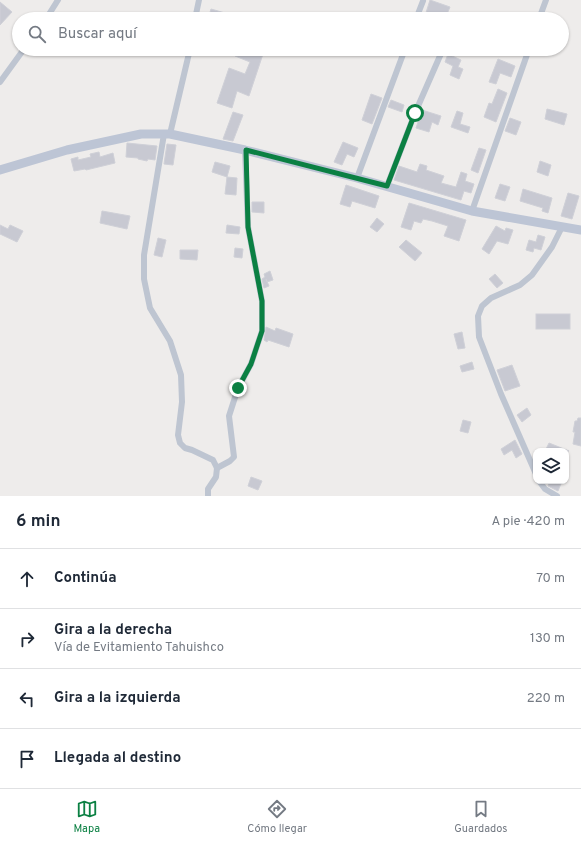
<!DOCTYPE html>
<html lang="es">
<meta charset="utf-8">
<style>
body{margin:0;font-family:Overpass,sans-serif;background:#f2f2f3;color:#1f2937}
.controls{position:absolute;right:12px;bottom:12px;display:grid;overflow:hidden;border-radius:8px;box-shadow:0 1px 3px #0004}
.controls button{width:36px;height:36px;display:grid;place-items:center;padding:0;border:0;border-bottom:1px solid #e0e1e3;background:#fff;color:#1f2937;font:20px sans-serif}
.stop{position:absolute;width:12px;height:12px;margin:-9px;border:3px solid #0b8043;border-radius:50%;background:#fff}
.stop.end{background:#0b8043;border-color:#fff;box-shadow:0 1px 4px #0008}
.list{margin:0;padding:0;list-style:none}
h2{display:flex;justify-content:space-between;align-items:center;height:52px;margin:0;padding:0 16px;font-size:17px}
h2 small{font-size:13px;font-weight:400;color:#747a83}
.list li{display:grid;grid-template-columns:26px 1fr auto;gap:12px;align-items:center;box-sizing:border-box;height:60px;padding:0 16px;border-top:1px solid #e0e1e3}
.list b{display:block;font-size:15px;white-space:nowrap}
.list p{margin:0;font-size:13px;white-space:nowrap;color:#747a83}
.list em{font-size:13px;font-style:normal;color:#747a83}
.icon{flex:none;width:22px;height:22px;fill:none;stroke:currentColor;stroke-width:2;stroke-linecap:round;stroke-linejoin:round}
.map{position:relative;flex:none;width:581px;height:496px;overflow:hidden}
.search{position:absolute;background:#fff;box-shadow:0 1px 3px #0004;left:12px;right:12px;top:12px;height:44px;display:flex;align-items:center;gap:10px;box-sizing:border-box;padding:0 14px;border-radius:22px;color:#747a83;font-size:15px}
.sheet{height:292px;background:#fff}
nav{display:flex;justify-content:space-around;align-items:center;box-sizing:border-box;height:56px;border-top:1px solid #e0e1e3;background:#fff;font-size:11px;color:#747a83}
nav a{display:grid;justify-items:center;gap:2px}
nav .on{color:#0b8043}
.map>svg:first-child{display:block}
</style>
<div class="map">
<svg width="581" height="496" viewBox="0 0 581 496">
<rect width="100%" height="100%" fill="#eeeceb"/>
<g fill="#c8c9d2" stroke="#cfd0d7">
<path d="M430,0L450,7L445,19H424Z"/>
<path d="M0,2L12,12L0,25Z"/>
<path d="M211,9L225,13L223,19H208Z"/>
<path d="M237,49H259L264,51L249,96L237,91L232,108L217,103L229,68L245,74L250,62L235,56Z"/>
<path d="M448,54L461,60L458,67L463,69L459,79L450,75L453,66L445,62Z"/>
<path d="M498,59L515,66L511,77L500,73L496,84L489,82Z"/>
<path d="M498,89L507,93L496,122L484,117L489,103L492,104Z"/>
<path d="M371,94L382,98L372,124L362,120Z"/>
<path d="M391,100L404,105L402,112L388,107Z"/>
<path d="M547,109L567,114L564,125L545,119Z"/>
<path d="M422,110L441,116L438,125L432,122L429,132L416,128Z"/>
<path d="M457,111L463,113L460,124L470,127L468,133L451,127Z"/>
<path d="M233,112L243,115L233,141L223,139Z"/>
<path d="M510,118L521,122L516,135L505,131Z"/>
<path d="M343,142L358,148L354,157L347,154L342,165L334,162Z"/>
<path d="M127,143L157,146L155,160L148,159L147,161L138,159V158L126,157Z"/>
<path d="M167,144L176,145L173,165L164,164Z"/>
<path d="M479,148L486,150L478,173L471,170Z"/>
<path d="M99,152L100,157L113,153L115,163L86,170L85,169L74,171L71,159L78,157V160L91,157L90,154Z"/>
<path d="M540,161L551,165L548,176L537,172Z"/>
<path d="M215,162L230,166L227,177L212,172Z"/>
<path d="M420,164L427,166L426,170L444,176L441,183L456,187L461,172L467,174L465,181L474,184L471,193L464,191L461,200L394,180L399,166L417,172Z"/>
<path d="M227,177L237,178L236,195L225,194Z"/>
<path d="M500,184L510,187L505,201L495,198Z"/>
<path d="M346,185L379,196L375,208L352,201L350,207L340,204Z"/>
<path d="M523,189L552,198L548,213L542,211L543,208L520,201Z"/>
<path d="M568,193L579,196L572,219L561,216Z"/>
<path d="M252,202H264V213L252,212Z"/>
<path d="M409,203L466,220L459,241L444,236L448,226L432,221L423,219L421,223L414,221L411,230L401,227Z"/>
<path d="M102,211L130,216L127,229L100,223Z"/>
<path d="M377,218L384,224L377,232L370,227Z"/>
<path d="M0,225L8,229L10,225L23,231L17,242L0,234Z"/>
<path d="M227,225L240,227L239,234L226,233Z"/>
<path d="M496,226L505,231L506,228L513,230L508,244L497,241L489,254L482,249Z"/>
<path d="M538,235L545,237L541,250L534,248L533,252L526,250L529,240L536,242Z"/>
<path d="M158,238L166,240L162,257L154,255Z"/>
<path d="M406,240L422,253L415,261L399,247Z"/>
<path d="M235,248L243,249L242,258L234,257Z"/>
<path d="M180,250H198L197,260L180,259Z"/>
<path d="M270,271L273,280L267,282L266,279L269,286L264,288L262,279L265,277L264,274Z"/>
<path d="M495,274L503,283L497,288L489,279Z"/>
<rect x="536" y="314" width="34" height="15"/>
<path d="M266,327L275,331L276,328L293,334L289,347L268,340L267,342L264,340Z"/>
<path d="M462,332L465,348L458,349L454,334Z"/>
<path d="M472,362L474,369L462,372L460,366Z"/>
<path d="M512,365L520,386L505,391L497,370Z"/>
<path d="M527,408L531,415L522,422L517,415Z"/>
<path d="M578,418H581V446L573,444L575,432H573L575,421H577Z"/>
<path d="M463,420L471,422L468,433L460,431Z"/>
<path d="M515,440L522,454L516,458L512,450L504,455L501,449Z"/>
<path d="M549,443L569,451H551L546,449Z"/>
<path d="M251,477L262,481L258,490L248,486Z"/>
<path d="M550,481H562L558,491L548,486Z"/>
</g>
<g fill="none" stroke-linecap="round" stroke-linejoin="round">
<g stroke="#bec5d1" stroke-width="6">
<path d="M46,19L58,0"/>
<path d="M195,19L199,0"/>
<path d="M416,19L423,1"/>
<path d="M539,19L546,0"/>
<path d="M0,82L24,49"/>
<path d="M164,134L144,255V279L150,308L170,341L181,375L182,402L178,435L180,443L185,448L192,450L213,460L217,468L216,477L208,489V496"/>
<path d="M170,134L190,49"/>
<path d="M357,178L405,49"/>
<path d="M387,186L415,113L443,49"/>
<path d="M472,211L529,49"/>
<path d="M217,468L230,461L234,457L229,416L238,388L251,364L262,331V301L248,227L245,150"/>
<path d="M536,474L501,394L479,337L478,316L482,306L491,298L520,285L532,275L552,247L562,227"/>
<path d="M539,481L545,489L557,496"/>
</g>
<path stroke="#bdc5d5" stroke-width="9" d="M0,170L67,150L141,134H170L245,150L357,178L472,211L581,230"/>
</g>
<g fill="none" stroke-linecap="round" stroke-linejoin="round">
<path stroke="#0b8043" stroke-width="5" d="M238,388L251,364L262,331V301L248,227L246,150L387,186L415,113"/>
</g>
</svg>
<div class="controls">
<button><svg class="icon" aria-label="layers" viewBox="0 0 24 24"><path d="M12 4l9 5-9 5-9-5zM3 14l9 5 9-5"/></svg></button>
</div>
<div class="stop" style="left:415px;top:113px"></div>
<div class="stop end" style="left:238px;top:388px"></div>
<div class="search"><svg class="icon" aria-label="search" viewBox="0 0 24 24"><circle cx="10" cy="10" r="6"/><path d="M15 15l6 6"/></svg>Buscar aquí</div>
</div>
<section class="sheet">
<h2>6 min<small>A pie · 420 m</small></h2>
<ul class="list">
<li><svg class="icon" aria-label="ahead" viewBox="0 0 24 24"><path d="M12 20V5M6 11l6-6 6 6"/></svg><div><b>Continúa</b></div><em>70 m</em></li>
<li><svg class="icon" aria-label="right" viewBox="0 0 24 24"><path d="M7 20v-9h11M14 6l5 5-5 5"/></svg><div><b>Gira a la derecha</b><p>Vía de Evitamiento Tahuishco</p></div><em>130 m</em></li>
<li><svg class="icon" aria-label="left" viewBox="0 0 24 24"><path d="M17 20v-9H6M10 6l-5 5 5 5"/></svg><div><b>Gira a la izquierda</b></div><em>220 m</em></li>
<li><svg class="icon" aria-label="arrive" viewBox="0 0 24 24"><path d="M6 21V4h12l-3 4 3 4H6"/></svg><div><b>Llegada al destino</b></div></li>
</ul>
</section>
<nav>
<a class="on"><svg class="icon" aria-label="map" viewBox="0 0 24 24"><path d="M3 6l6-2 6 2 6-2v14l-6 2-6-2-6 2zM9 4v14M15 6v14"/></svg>Mapa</a>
<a><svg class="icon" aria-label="directions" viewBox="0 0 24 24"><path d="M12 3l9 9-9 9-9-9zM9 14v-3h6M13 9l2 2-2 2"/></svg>Cómo llegar</a>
<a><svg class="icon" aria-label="saved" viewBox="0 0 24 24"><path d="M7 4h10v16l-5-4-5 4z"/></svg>Guardados</a>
</nav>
